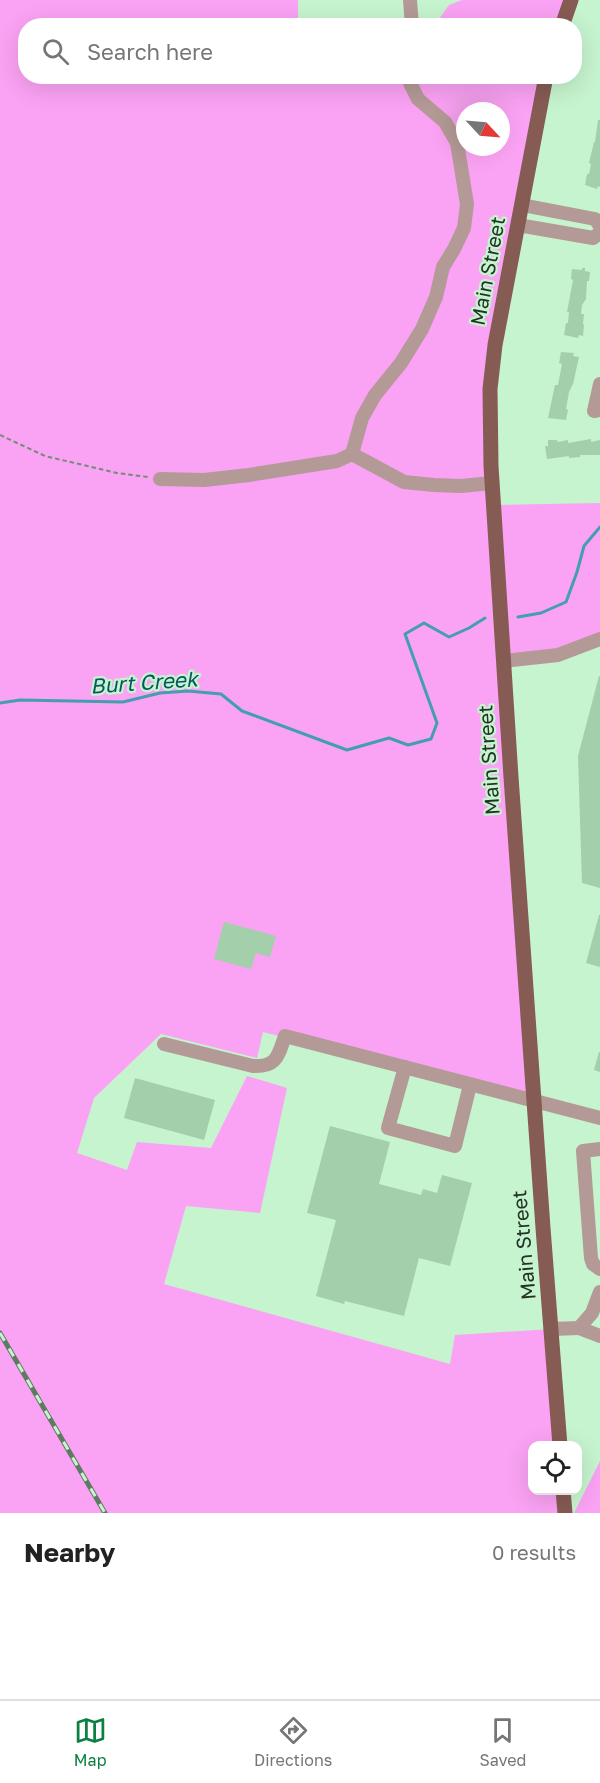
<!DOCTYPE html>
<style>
body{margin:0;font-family:"Golos Text",sans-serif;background:#f6f6f6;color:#222}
.controls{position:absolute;right:18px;bottom:18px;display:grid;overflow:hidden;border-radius:12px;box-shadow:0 6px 24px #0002}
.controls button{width:54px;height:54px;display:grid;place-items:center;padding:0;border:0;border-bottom:2px solid #e0e0e0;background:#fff;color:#222;font:30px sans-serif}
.compass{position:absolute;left:456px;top:102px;width:54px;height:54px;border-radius:50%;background:#fff;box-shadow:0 6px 24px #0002;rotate:116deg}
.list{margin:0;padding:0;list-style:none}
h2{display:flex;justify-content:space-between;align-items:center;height:78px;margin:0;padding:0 24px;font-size:26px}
h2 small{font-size:20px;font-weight:400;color:#767676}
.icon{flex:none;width:33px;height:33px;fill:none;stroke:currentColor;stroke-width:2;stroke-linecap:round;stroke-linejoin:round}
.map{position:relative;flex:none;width:600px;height:1513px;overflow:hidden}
.search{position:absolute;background:#fff;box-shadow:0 6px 24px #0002;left:18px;right:18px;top:18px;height:66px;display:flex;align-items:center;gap:15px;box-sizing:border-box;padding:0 21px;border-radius:24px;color:#767676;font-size:22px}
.sheet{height:186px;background:#fff}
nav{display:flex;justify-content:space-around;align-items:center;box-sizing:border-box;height:84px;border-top:2px solid #e0e0e0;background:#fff;font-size:16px;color:#767676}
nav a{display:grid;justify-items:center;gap:3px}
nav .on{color:#0b8043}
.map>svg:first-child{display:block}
</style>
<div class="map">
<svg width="600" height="1513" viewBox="0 0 600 1513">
<rect width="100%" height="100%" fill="#c6f4ce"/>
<g fill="#faa2f3" fill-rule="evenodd">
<path d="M0,0H298V25L26,26V76H374L384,78L386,76L546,77L490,389L494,505L600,503V639L504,661L534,1101L263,1032L257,1058L161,1034L94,1098L77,1153L127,1170L137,1142L211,1148L247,1076L287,1088L260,1213L186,1206L164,1284L450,1364L455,1335L552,1329L560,1445L532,1446V1490L563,1491L565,1513H0ZM465,111H501V147H465Z"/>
<path d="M462,0H571L562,25L434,26L449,5Z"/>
<path d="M600,1461V1513H574Z"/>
</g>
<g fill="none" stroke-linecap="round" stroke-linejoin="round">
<g stroke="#439fad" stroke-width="3">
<path d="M518,617L541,613L566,602L577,572L584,546L600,527"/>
<path d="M0,703L20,700L123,702L160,693L188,691L221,694L242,711L347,750L389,738L408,745L431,739L437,723L405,634L424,623L449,637L469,628L485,618"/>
</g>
</g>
<g fill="#a3cfaa">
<path d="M598,120H600V187L598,186L597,189L585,185L587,174H589L591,164L589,163L594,142H595Z"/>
<path d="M582,268H585V271L590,272L589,281H587L586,299L582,305L581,314H584L583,324L584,325L583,336L579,335L578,338L564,335L566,323H568L569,312H567L573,280L571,279L572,269L582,270Z"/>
<path d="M561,352L574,353L573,356L579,357L573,384L569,392L566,409L568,410L566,420L548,418L555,385H558L562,364L559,363Z"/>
<path d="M591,439V442L600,440V455H580V457L569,458V456L547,459L545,446H548V440H557L558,442L568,440V443Z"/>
<path d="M599,676H600V888L582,883L578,756Z"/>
<path d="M599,915H600V967L586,963Z"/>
<path d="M224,922L276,936L270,957L256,953L251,969L214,959Z"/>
<path d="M599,1052H600V1072L594,1070Z"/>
<path d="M135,1078L215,1100L204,1140L124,1118Z"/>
<path d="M330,1126L390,1142L379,1184L421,1195L423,1189L437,1193L442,1175L472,1183L450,1266L419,1258L404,1316L345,1301L344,1304L316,1296L336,1220L307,1213Z"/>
</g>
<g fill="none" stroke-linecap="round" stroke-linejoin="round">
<path stroke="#708e75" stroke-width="2" stroke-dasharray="4.5 3" stroke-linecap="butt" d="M0,435L45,456L117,473L148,477"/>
<g stroke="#b49a96" stroke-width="14">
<path d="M410,0L412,26"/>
<path d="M522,205L595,219L600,226"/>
<path d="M518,225L593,238L600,233"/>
<path d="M600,384L594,411L600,410"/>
<path d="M352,454L404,482L434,485L461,486L492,483"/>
<path d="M160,479L204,480L249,475L337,461L352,454L362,418L375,395L401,363L422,329L436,297L443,267L454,249L464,228L467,204L457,143L445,122L418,99L410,83L411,76"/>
<path d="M504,661L558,655L600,639"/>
<path d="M164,1044L253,1066C277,1067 278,1056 285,1036L600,1118"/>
<path d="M405,1067L388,1128L455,1146L470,1085"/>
<path d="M600,1149L583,1151L591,1258L593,1264L600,1269"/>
<path d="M600,1292L592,1313L579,1328L600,1336"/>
<path d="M552,1329L579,1328"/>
</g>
<g stroke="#865b54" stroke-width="15">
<path d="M562,26L571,0"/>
<path d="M546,76L495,345L490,389L491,466L511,777L543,1228L560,1446"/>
<path d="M563,1490L565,1513"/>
</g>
<defs>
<path id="rail" d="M0,1333L105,1513"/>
</defs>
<use href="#rail" stroke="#5f7a63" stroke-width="5"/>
<use href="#rail" stroke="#c6f4ce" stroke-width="3" stroke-dasharray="9" stroke-linecap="butt"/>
</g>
<g text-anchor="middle" stroke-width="4.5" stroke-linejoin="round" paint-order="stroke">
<g font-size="20" fill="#233426" stroke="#c6f4ce">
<text transform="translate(488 271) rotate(-79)" y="7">Main Street</text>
<text transform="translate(489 760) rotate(-94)" y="7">Main Street</text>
<text transform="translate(524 1245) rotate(-95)" y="7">Main Street</text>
</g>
<g font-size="21" font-style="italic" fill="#055762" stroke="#c6f4ce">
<text transform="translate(144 683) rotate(-4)" y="7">Burt Creek</text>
</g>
</g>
</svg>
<div class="controls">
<button><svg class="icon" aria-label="locate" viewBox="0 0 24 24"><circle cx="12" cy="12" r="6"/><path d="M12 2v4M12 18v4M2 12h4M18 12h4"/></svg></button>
</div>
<svg class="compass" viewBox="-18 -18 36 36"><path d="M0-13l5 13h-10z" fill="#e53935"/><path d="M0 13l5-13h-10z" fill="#767676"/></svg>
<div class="search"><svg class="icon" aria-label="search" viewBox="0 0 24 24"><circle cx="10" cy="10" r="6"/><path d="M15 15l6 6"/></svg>Search here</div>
</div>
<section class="sheet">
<h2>Nearby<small>0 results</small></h2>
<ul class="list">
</ul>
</section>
<nav>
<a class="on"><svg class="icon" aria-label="map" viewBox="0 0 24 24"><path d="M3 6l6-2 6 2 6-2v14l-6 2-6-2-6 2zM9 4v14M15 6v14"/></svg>Map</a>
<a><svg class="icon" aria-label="directions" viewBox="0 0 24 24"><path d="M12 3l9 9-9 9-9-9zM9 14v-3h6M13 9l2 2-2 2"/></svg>Directions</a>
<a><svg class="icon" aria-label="saved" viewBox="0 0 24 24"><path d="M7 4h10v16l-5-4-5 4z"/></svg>Saved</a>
</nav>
